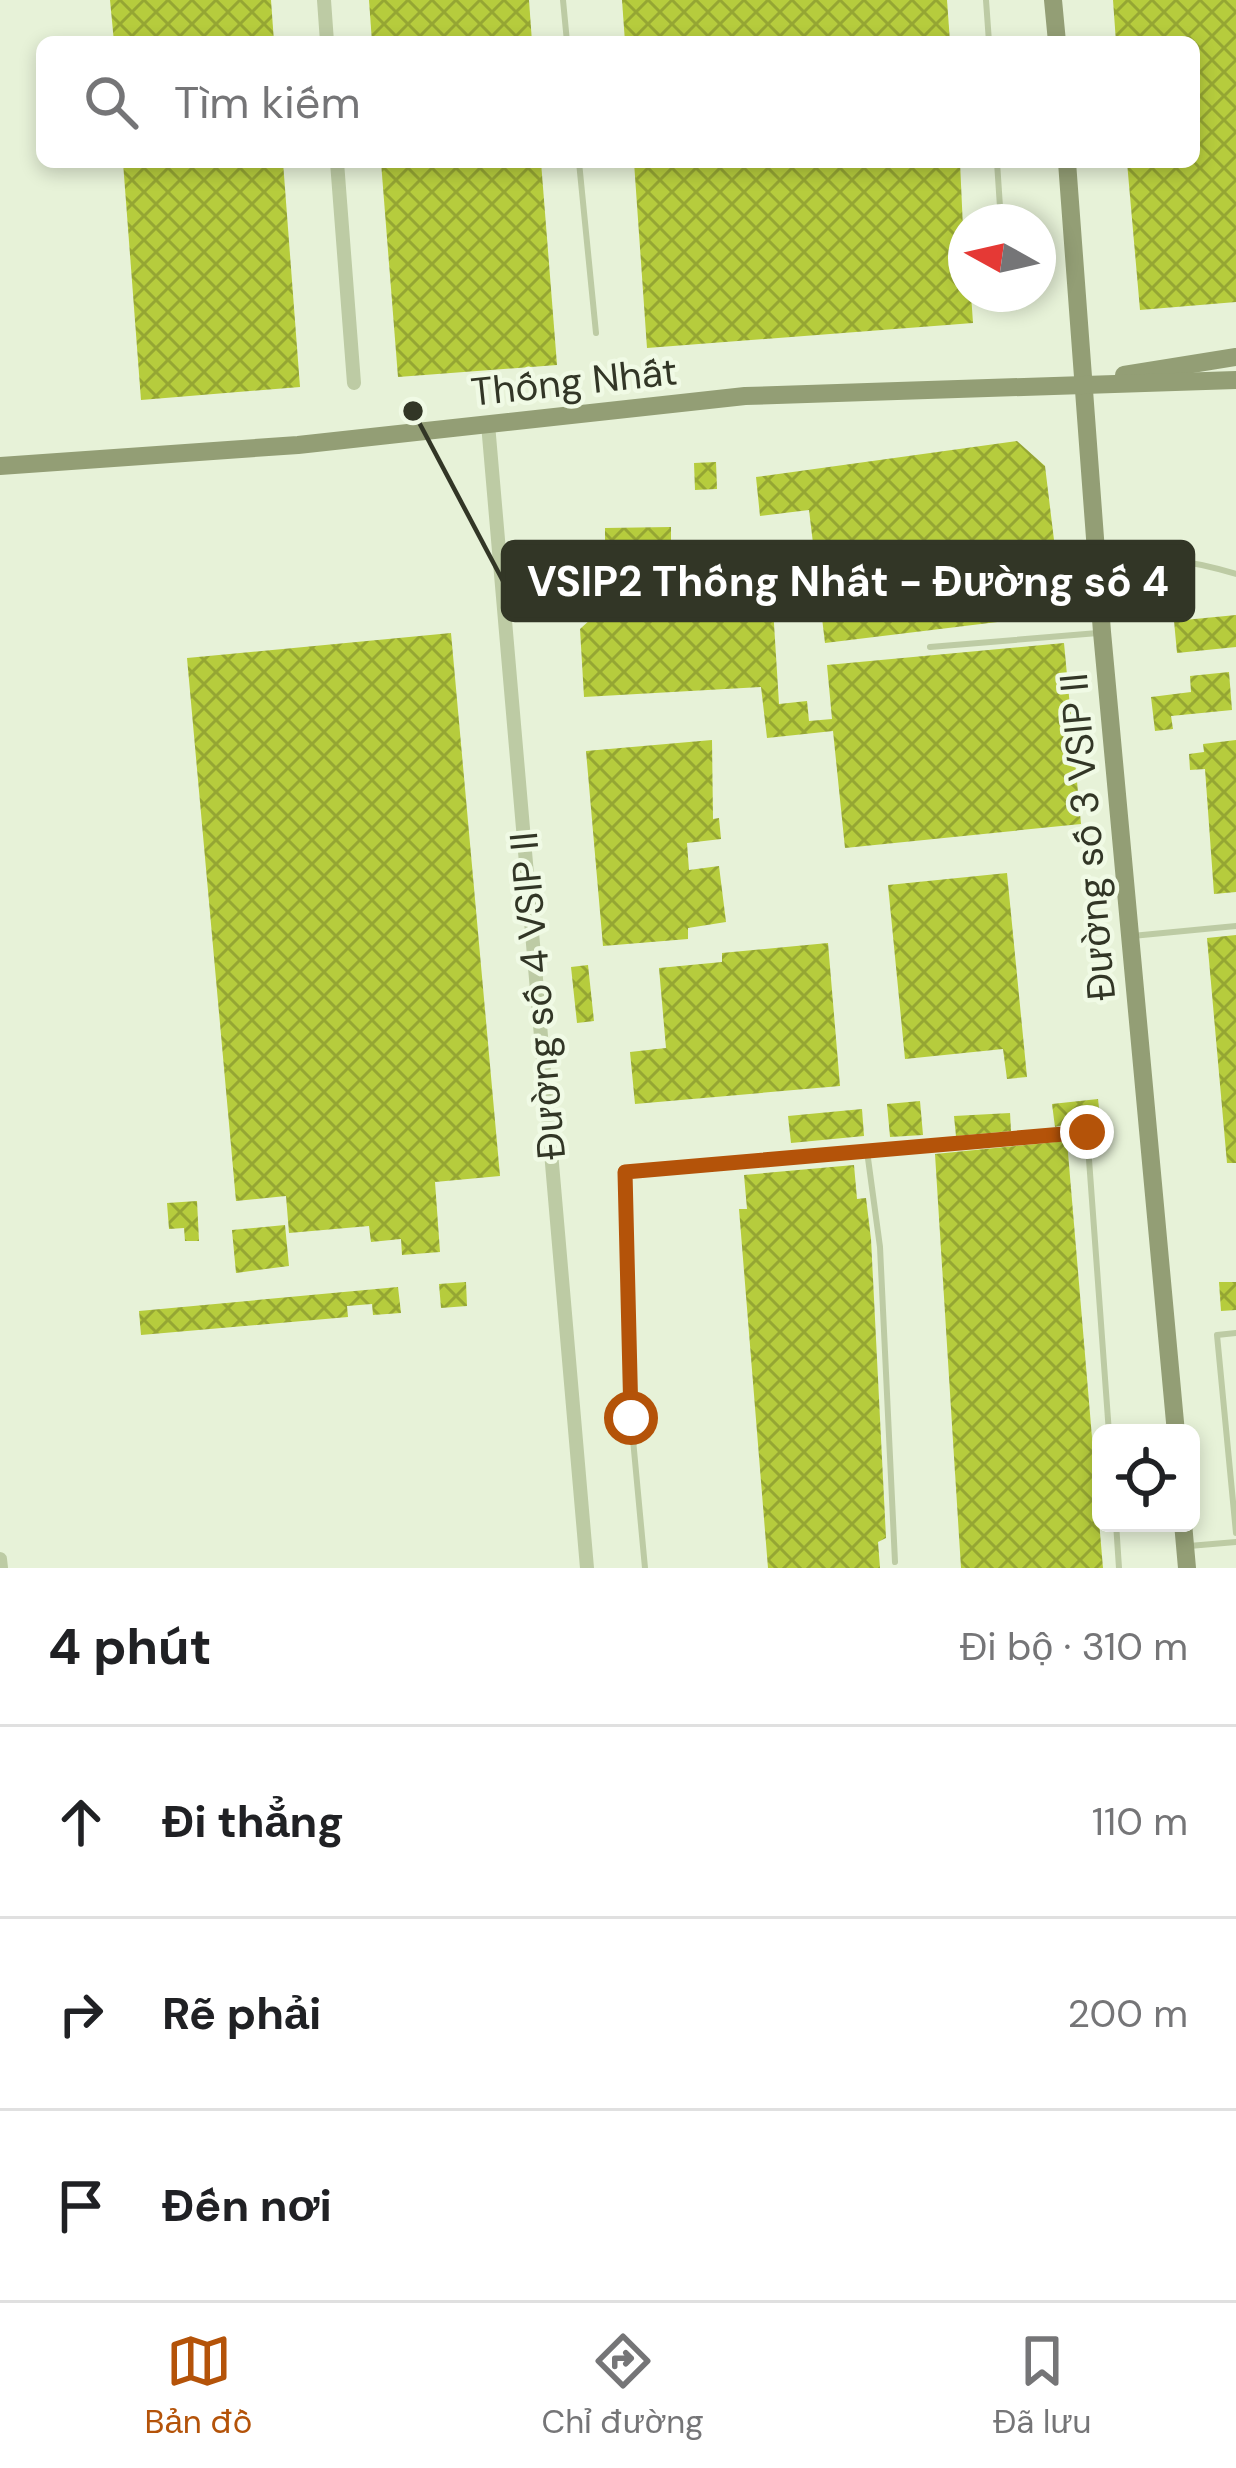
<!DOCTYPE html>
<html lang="vi">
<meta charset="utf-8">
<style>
body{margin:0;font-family:"DM Sans",sans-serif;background:#f2f2f2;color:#202124}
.controls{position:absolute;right:36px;bottom:36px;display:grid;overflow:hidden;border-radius:18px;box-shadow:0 6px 18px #0003}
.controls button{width:108px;height:108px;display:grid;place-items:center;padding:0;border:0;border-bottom:3px solid #e0e0e0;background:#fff;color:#202124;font:60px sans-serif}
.compass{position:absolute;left:948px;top:204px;width:108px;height:108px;border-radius:50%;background:#fff;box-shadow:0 6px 18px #0003;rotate:278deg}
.stop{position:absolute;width:36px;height:36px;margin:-27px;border:9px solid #b45309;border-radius:50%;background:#fff}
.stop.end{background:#b45309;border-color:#fff;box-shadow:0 3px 12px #0008}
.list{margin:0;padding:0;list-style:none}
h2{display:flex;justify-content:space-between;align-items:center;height:156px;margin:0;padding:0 48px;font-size:51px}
h2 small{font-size:39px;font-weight:400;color:#757577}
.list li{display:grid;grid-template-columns:78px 1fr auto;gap:36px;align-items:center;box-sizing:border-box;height:192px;padding:0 48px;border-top:3px solid #e0e0e0}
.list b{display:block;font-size:45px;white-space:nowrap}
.list em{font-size:39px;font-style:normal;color:#757577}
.icon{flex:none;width:66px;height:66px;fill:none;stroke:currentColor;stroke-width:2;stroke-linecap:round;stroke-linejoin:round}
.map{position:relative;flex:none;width:1236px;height:1568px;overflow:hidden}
.search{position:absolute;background:#fff;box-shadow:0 6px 18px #0003;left:36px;right:36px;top:36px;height:132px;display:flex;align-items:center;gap:30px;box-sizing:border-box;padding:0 42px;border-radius:18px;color:#757577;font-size:45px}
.sheet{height:732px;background:#fff}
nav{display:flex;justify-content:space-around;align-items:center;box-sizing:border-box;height:168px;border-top:3px solid #e0e0e0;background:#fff;font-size:33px;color:#757577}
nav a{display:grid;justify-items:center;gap:6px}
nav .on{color:#b45309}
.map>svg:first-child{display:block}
</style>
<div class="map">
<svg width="1236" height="1568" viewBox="0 0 1236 1568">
<defs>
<pattern id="building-cross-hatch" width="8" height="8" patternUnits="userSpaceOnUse" patternTransform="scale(3)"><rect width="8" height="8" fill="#b6cc3d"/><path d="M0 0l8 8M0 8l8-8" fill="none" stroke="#95a633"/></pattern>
</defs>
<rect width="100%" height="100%" fill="#e7f2d8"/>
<g fill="url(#building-cross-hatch)">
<path d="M110,0H271L274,42H114Z"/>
<path d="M369,0H529L532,42H372Z"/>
<path d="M622,0H947L950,42H625Z"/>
<path d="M1113,0H1236V302L1140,310L1127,162H1194V42H1116Z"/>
<path d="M123,162H283L300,387L141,400Z"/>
<path d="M381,162H541L557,365L398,377Z"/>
<path d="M634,162H960L966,294H971L973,323L647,348Z"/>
<path d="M1017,441L1045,466L1063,614L825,643L809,510L760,516L756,477Z"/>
<path d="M716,462L717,489L695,490L694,463Z"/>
<path d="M671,527V554L627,555L628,568L605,569V528Z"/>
<path d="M773,608L779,704L807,701L809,721L832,719L827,665L1064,643L1081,824L845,848L833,731L767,738L761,687L584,697L580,629L591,619Z"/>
<path d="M1236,615V647L1177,653L1174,621Z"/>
<path d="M451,633L500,1176L435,1182L440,1252L402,1255L401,1239L371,1242L369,1226L289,1233L286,1196L236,1201L187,658Z"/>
<path d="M1229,672L1232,710L1171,716L1173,729L1155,731L1151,697L1191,692L1190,676Z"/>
<path d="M712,740L713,819L719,818L721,839L687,843L689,870L719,866L726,922L688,928V939L603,946L586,751Z"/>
<path d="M1236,740V892L1214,894L1205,769L1190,770L1189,754L1204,752L1203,744Z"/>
<path d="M1007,873L1027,1077L1007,1079L1003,1049L905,1059L888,885Z"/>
<path d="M1236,935V1163H1227L1207,938Z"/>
<path d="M828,943L840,1086L635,1104L630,1052L666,1048L659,968L722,962V953Z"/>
<path d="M588,965L594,1021L577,1023L571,967Z"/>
<path d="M1098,1099L1100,1117L1055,1127L1052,1104Z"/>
<path d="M920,1101L923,1135L890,1137L887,1104Z"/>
<path d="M862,1109L864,1136L791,1143L788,1116Z"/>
<path d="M1010,1113L1011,1131L956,1136L954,1116Z"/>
<path d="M1067,1141L1103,1568H961L935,1154Z"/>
<path d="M854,1165L857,1199L866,1198L871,1239L886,1538L878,1542L880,1568H768L739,1209H747L744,1175Z"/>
<path d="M197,1201L199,1241H185L184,1228L169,1229L167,1203Z"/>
<path d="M285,1225L289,1266L236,1273L232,1230Z"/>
<path d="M466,1282L467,1306L441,1308L439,1284Z"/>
<path d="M1219,1282H1236V1310L1221,1311Z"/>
<path d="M398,1287L401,1313L373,1315L372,1304L347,1306L348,1317L141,1335L139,1311Z"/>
</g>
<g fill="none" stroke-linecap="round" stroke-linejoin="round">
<g stroke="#bdcba4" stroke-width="6">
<path d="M563,0L567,42"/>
<path d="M986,0L989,42"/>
<path d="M579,162L596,333"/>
<path d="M997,162L1001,222"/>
<path d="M1098,564C1149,555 1187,559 1236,574"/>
<path d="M930,647L1098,633"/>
<path d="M1132,936L1236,926"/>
<path d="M867,1151L880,1247L895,1562"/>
<path d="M1236,1333L1217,1335L1236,1533"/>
<path d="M1116,1523L1119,1568"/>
<path d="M1189,1546L1236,1542"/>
<path d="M645,1568L631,1418L625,1172L1087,1132L1109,1433"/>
</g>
<g stroke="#bdcba4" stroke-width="14">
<path d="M324,0L327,42"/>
<path d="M337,162L354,383"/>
<path d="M488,424L587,1568"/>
<path d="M0,1559L1,1568"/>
</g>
<g stroke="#939e75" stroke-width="18">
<path d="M1053,0L1057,42"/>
<path d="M1067,162L1102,632L1176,1433"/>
<path d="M1124,375L1236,357"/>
<path d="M0,466L298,445L745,396L1236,380"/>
<path d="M1183,1523L1187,1568"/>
</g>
</g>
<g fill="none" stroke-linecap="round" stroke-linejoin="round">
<path stroke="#b45309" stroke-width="15" d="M631,1418L625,1172L1087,1132"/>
</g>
<g text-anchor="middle" stroke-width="9" stroke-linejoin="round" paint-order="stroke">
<g font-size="39" fill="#323626" stroke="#f0fae5">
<text transform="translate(574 381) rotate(-6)" y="14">Thống Nhất</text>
<text transform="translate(1087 837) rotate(-95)" y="14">Đường số 3 VSIP II</text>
<text transform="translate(537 996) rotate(-95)" y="14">Đường số 4 VSIP II</text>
</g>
</g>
<path fill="none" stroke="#323626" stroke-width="4.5" d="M413 411L503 581"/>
<circle fill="#323626" stroke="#f0fae5" stroke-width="4.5" cx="413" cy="411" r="12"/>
<rect fill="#323626" stroke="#323626" stroke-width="4.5" x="503" y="542" width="690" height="78" rx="12"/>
<g font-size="42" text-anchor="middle" font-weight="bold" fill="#fff">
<text x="848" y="596">VSIP2 Thống Nhất - Đường số 4</text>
</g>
</svg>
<div class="controls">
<button><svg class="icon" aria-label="locate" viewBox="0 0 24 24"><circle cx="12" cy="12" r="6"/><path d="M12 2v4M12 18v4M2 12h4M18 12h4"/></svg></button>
</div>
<svg class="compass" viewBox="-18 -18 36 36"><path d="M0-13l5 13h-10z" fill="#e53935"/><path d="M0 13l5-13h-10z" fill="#757577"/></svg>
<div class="stop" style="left:631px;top:1418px"></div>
<div class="stop end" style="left:1087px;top:1132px"></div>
<div class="search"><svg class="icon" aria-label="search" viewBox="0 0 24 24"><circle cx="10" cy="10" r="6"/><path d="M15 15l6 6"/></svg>Tìm kiếm</div>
</div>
<section class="sheet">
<h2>4 phút<small>Đi bộ · 310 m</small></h2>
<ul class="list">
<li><svg class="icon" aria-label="ahead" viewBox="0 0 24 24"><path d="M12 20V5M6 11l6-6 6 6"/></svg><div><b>Đi thẳng</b></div><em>110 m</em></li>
<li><svg class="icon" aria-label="right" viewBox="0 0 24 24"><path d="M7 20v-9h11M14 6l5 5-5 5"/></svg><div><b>Rẽ phải</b></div><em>200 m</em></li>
<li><svg class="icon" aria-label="arrive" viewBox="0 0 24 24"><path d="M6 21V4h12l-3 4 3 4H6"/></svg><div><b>Đến nơi</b></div></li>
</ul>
</section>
<nav>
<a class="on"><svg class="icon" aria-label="map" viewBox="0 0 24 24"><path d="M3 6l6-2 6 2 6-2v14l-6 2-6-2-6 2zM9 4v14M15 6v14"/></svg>Bản đồ</a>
<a><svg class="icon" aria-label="directions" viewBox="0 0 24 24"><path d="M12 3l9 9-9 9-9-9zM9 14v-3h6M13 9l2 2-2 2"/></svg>Chỉ đường</a>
<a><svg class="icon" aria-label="saved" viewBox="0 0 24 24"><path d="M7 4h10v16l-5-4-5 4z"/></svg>Đã lưu</a>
</nav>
